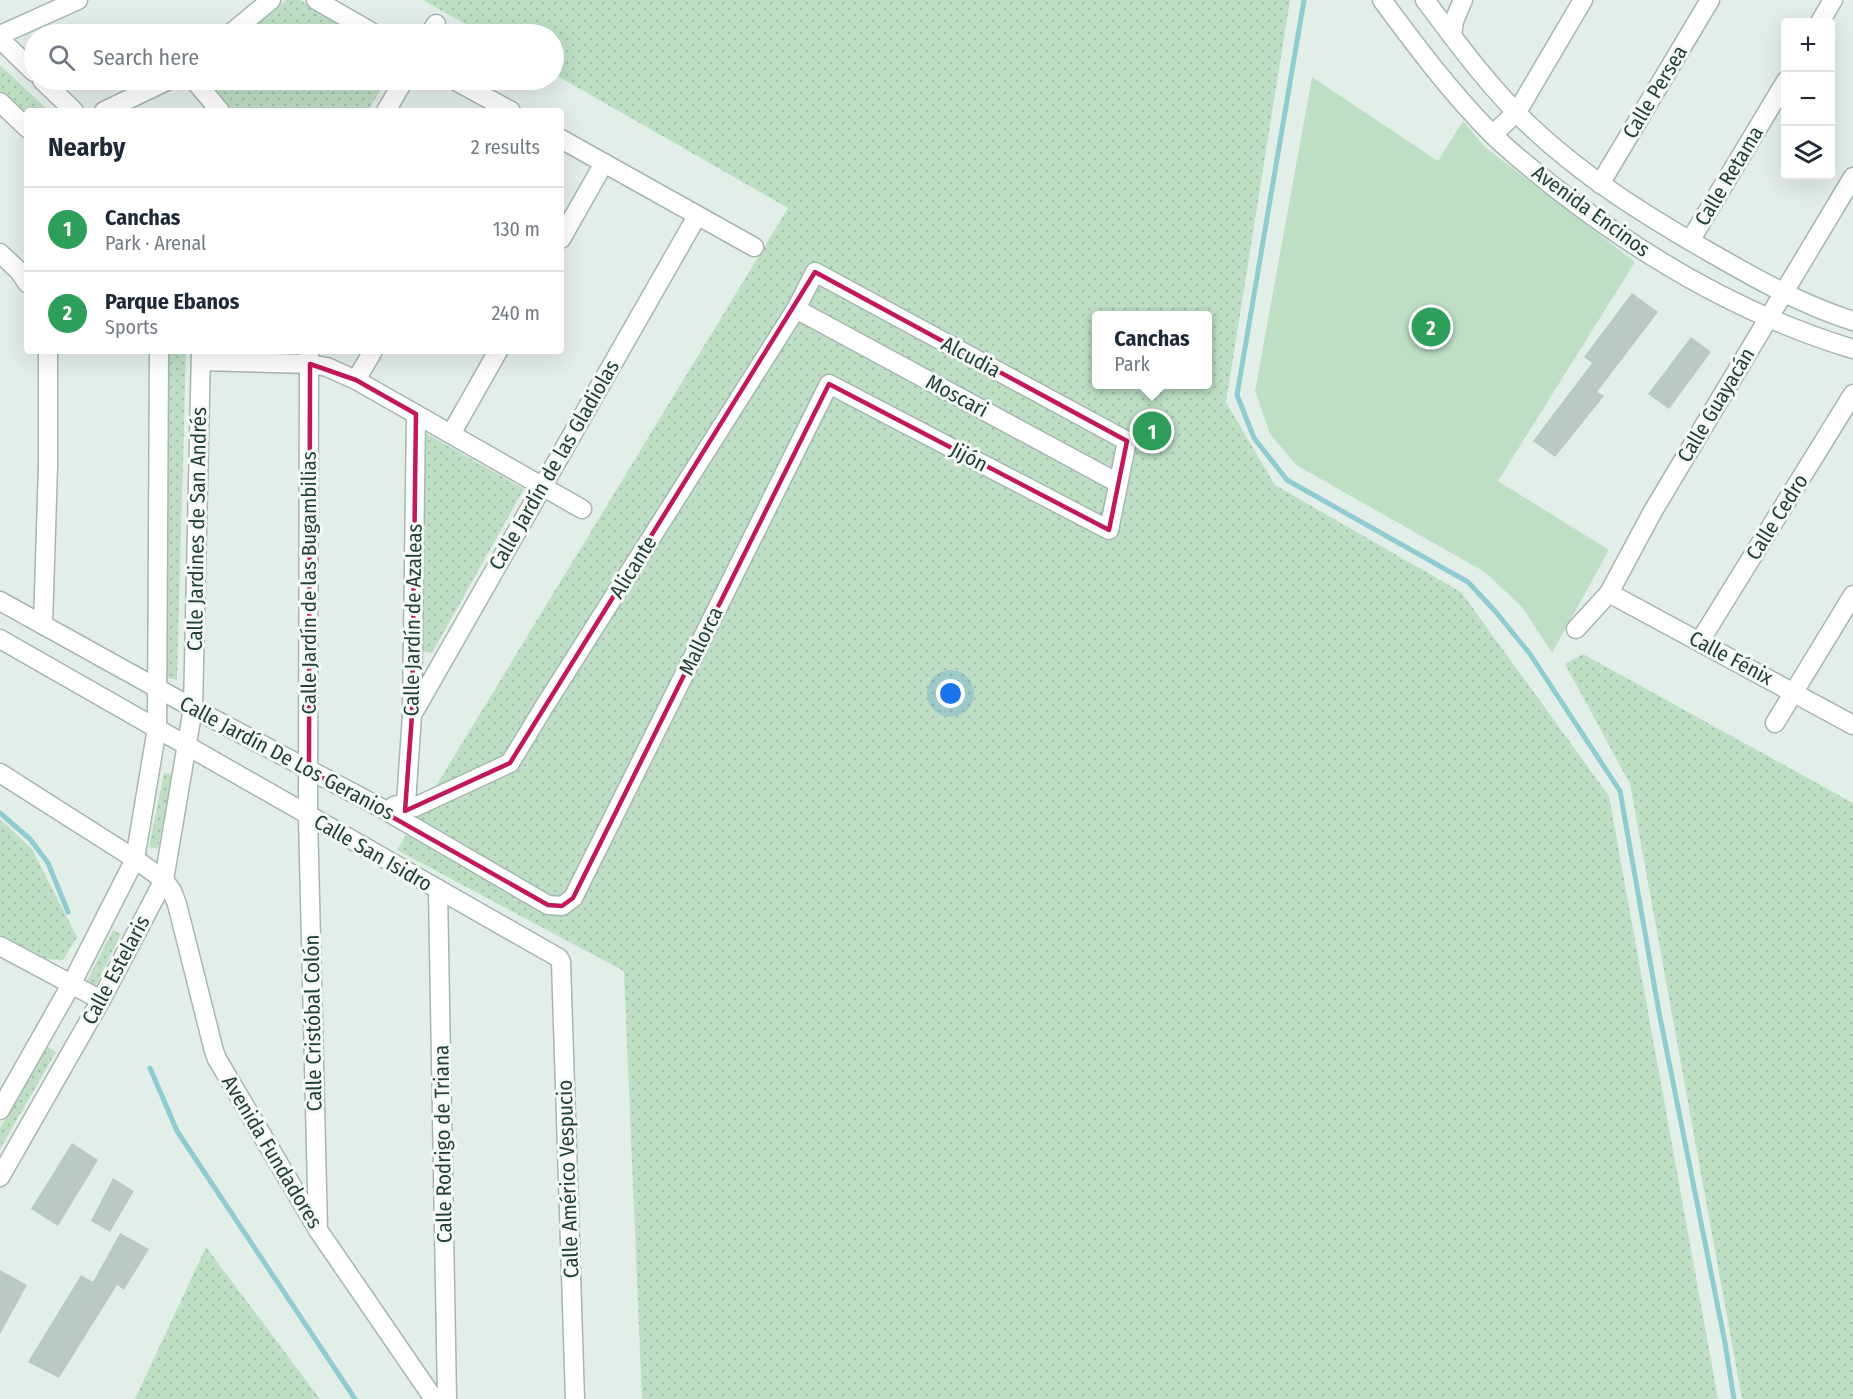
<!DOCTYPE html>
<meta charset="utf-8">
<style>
body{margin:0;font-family:"Fira Sans Condensed",sans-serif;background:#f2f2f3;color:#1f2937}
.controls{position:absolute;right:18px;top:18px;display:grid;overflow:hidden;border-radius:6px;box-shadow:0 6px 24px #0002}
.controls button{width:54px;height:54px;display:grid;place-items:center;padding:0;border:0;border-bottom:2px solid #e0e1e3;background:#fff;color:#1f2937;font:30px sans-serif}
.you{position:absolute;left:951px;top:694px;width:21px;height:21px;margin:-15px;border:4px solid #fff;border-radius:50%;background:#1a73e8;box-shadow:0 0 0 9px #1a73e833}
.badge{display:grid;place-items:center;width:39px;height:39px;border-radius:50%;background:#7e4c49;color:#fff;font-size:20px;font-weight:700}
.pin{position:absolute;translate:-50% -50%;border:3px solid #fff;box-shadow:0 2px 6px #0006}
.popup{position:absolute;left:1092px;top:311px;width:120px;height:78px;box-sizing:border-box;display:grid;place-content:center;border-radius:6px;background:#fff;filter:drop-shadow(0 2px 4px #0005);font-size:20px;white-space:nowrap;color:#747a83}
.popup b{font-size:22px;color:#1f2937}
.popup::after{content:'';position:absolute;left:50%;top:100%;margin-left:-12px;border:12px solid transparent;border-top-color:#fff}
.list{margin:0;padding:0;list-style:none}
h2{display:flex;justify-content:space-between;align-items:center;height:78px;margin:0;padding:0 24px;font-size:26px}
h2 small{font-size:20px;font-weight:400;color:#747a83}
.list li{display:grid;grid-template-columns:39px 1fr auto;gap:18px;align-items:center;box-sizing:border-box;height:84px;padding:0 24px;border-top:2px solid #e0e1e3}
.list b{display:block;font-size:22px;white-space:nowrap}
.list p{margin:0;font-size:20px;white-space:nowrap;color:#747a83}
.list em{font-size:20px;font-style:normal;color:#747a83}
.icon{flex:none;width:33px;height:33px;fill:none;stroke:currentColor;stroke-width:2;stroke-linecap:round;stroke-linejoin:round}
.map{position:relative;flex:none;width:1853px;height:1399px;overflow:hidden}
.search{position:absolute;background:#fff;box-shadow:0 6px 24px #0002;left:24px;top:24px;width:540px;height:66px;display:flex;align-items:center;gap:15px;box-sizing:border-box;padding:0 21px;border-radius:33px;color:#747a83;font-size:22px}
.panel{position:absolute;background:#fff;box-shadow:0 6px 24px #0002;left:24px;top:108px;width:540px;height:246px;border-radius:6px}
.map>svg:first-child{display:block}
</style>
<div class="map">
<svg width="1853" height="1399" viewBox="0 0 1853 1399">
<defs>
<pattern id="grass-dots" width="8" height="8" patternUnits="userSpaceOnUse" patternTransform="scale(1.5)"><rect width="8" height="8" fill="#bedfc4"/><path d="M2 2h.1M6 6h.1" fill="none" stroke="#a3c0a9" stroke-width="1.8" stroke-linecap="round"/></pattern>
</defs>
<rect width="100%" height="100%" fill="#e4eee9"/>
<g fill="url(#grass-dots)" fill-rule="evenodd">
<path d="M286,0H300L358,34H245Z"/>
<path d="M423,0H1290L1226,402L1275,485L1461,592L1609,796L1718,1399H642L624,971L397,850L788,208L554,74V34H483ZM1096,316H1208V384H1096Z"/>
<path d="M0,65L49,111H27V117L0,91Z"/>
<path d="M205,80H386L368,111H232Z"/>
<path d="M163,351H186L177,680L161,676Z"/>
<path d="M422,431L524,489L432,653L420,651Z"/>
<path d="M1583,654L1853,803V1399H1742L1630,784L1565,664Z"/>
<path d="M164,773L172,774L158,849L149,847Z"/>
<path d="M0,819L32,849L77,937L63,960L47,959L0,935Z"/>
<path d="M113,930L121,934L95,987L87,981Z"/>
<path d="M46,1046L56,1052L0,1149V1128Z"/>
<path d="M206,1247L320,1399H135Z"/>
</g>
<path fill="#bedfc4" d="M1312,77L1438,161L1463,121L1485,147L1635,262L1498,481L1609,550L1552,653L1522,607L1485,572L1296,465L1270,434L1255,391Z"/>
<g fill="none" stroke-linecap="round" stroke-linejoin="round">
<g stroke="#8dcdd2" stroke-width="5">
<path d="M1304,0L1237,395L1254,438L1287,480L1468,582L1495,611L1530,654L1620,791L1659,1012L1725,1343L1734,1399"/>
<path d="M0,813L30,839L48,863L68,912"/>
<path d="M150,1068L177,1131L355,1399"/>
</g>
</g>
<g fill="#bac9c2">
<path d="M1632,293L1658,312L1597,392L1604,396L1555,457L1533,441L1592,363L1584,357Z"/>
<path d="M1691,337L1711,352L1669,409L1648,394Z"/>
<path d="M72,1143L98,1160L58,1226L31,1209Z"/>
<path d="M113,1178L134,1191L110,1232L91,1221Z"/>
<path d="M120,1233L149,1249L124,1290L117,1285L59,1378L28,1362L81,1275L93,1282Z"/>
<path d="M0,1270L27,1285L0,1334Z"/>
</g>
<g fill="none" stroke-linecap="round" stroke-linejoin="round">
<defs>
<g id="minor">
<path d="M316,0L375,34"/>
<path d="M1820,22L1833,0"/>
<path d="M230,34L271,0"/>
<path d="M430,34L436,24"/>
<path d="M0,35L78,0"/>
<path d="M1452,36L1454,21L1463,0"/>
<path d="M194,80L220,111"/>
<path d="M454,80L511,111"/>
<path d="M104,111L169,80"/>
<path d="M386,111L404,80"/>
<path d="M1493,134L1517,112L1583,0"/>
<path d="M561,139L754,247"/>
<path d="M1600,184L1710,0"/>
<path d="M561,239L604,163"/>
<path d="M1690,241L1786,81"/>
<path d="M0,253L19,271L27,283"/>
<path d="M796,309L1118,483"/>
<path d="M309,351L308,816L318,1230"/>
<path d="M202,361L310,364L327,367L356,380L582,509"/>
<path d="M356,380L373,351"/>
<path d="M451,434L498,351"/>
<path d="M1609,593L1853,725"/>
<path d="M0,601L193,708L383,809L548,905L562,906L573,898L829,384L1109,530L1127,441L815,272L796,309L544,707L510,763L415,807L409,806L406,803"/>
<path d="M43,625L48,466V351"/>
<path d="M1576,629L1609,593L1653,511L1853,177"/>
<path d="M0,639L559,958L561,962L575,1399"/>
<path d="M1700,641L1853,394"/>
<path d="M412,715L697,216"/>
<path d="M1775,723L1853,595"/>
<path d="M0,773L135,859L164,880L172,891L177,904L214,1051L217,1059L318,1230L434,1399"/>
<path d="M394,806L406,803L412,715L416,414"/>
<path d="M438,890L447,1399"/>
<path d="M0,946L101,1000"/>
</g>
<g id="tertiary">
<path d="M1382,0C1416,46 1451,93 1492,134C1511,153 1533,170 1554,187C1643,257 1744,316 1853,349"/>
<path d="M1425,0C1458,44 1490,88 1530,126C1585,178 1648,217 1713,254C1758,280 1803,305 1853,321"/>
<path d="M0,39L34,72"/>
<path d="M42,80L74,111"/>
<path d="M0,102L27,128"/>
<path d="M0,1110L72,983L135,859L157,728L159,351"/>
<path d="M0,1177L101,1000L164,880L193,708L201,351"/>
</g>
</defs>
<use href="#minor" stroke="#a6b6b0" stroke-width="21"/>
<use href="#tertiary" stroke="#a6b6b0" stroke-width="21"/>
<use href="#minor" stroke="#fff" stroke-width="18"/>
<use href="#tertiary" stroke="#fff" stroke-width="18"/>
</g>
<path fill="none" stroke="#c2185b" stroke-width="4.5" stroke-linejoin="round" d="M815,272L1127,441L1109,530L829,384L573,898L562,906L548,905L309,770L310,364L356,380L416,414L412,715L405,811L510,763Z"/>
<g text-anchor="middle" stroke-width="6" stroke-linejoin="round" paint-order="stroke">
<g font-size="21" fill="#234036" stroke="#f5faf7">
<text transform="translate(1655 92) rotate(-59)" y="7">Calle Persea</text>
<text transform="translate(1729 176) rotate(-59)" y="7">Calle Retama</text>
<text transform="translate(1591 211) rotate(36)" y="7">Avenida Encinos</text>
<text transform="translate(971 357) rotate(28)" y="7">Alcudia</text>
<text transform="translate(957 396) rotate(28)" y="7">Moscari</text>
<text transform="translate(1716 405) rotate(-59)" y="7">Calle Guayacán</text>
<text transform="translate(969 457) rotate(28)" y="7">Jijón</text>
<text transform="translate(554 465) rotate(-60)" y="7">Calle Jardín de las Gladiolas</text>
<text transform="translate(1777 517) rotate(-58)" y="7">Calle Cedro</text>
<text transform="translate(197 529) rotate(-89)" y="7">Calle Jardines de San Andrés</text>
<text transform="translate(633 567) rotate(-58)" y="7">Alicante</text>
<text transform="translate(309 583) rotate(-90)" y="7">Calle Jardín de las Bugambilias</text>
<text transform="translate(413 620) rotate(-89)" y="7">Calle Jardín de Azaleas</text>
<text transform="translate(701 641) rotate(-64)" y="7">Mallorca</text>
<text transform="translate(1731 658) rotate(28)" y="7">Calle Fénix</text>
<text transform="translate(287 758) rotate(28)" y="7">Calle Jardín De Los Geranios</text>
<text transform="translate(373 853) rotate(30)" y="7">Calle San Isidro</text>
<text transform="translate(116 970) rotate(-62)" y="7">Calle Estelaris</text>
<text transform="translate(313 1023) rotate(-91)" y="7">Calle Cristóbal Colón</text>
<text transform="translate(443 1144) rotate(-91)" y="7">Calle Rodrigo de Triana</text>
<text transform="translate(272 1152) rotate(59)" y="7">Avenida Fundadores</text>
<text transform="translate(568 1179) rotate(-92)" y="7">Calle Américo Vespucio</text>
</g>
</g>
</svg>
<div class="controls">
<button>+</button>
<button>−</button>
<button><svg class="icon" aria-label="layers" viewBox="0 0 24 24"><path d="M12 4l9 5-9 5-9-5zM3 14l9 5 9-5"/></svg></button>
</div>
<div class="you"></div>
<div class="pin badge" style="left:1152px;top:431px;background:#2e9e5b">1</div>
<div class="popup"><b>Canchas</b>Park</div>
<div class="pin badge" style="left:1431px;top:327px;background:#2e9e5b">2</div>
<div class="search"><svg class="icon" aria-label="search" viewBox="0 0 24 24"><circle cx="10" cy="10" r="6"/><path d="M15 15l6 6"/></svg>Search here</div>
<section class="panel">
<h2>Nearby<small>2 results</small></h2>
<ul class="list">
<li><span class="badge" style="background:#2e9e5b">1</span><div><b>Canchas</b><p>Park · Arenal</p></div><em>130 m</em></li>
<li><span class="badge" style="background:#2e9e5b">2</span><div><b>Parque Ebanos</b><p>Sports</p></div><em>240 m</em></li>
</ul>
</section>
</div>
